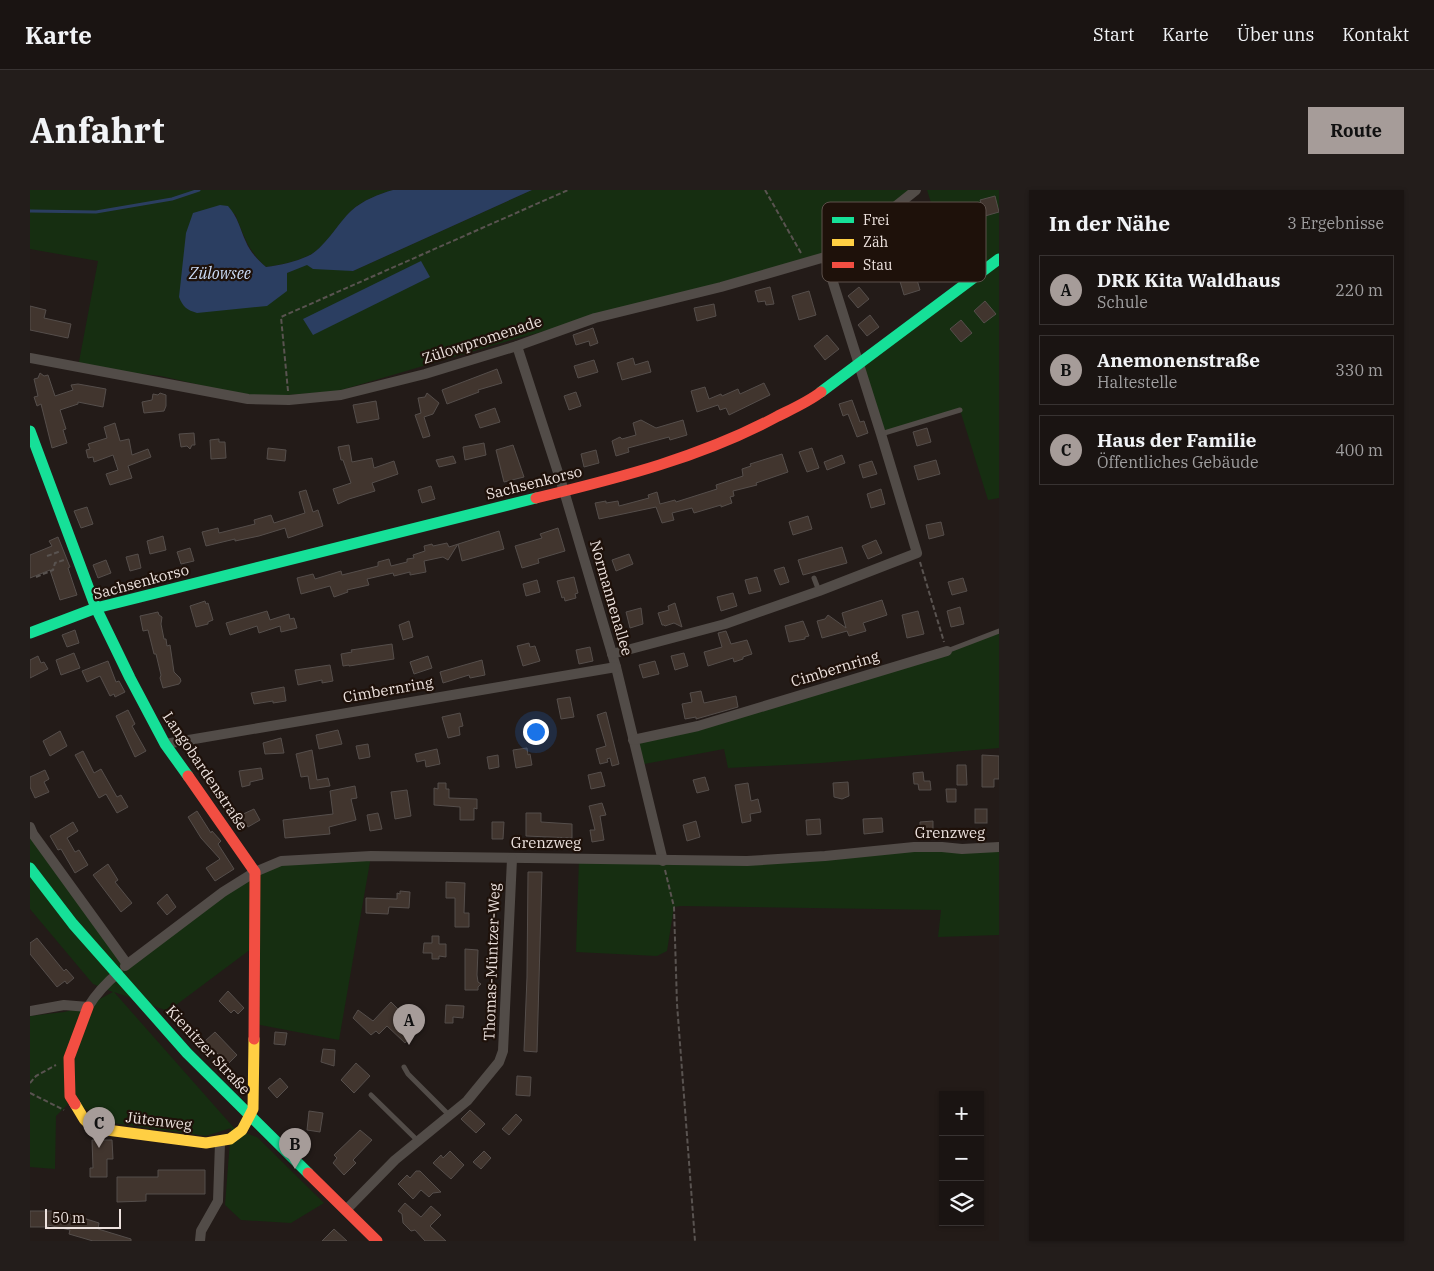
<!DOCTYPE html>
<html lang="de">
<meta charset="utf-8">
<style>
body{margin:0;font-family:"IBM Plex Serif",serif;background:#231d1b;color:#f1f3f6}
.controls{position:absolute;right:15px;bottom:15px;display:grid;overflow:hidden;border-radius:0px;box-shadow:0 1px 4px #0004}
.controls button{width:45px;height:45px;display:grid;place-items:center;padding:0;border:0;border-bottom:1px solid #383332;background:#1a1412;color:#f1f3f6;font:25px sans-serif}
.scale{position:absolute;left:15px;bottom:12px;width:76px;box-sizing:border-box;padding-left:5px;border:2px solid #ede2de;border-top:0;font-size:14px;line-height:18px;white-space:nowrap;color:#ede2de;-webkit-text-stroke:4px #1e110a;paint-order:stroke}
.you{position:absolute;left:505px;top:541px;width:18px;height:18px;margin:-12px;border:4px solid #fff;border-radius:50%;background:#1a73e8;box-shadow:0 0 0 8px #1a73e833}
.badge{display:grid;place-items:center;width:32px;height:32px;border-radius:50%;background:#a69c99;color:#111;font-size:16px;font-weight:700}
.pin{position:absolute;translate:-50% -41px;filter:drop-shadow(0 1px 2px #0008)}
.pin::after{content:'';position:absolute;top:26px;width:18px;height:15px;background:inherit;clip-path:polygon(0 0,100% 0,50% 100%)}
.list{margin:0;padding:0;list-style:none}
h2{display:flex;justify-content:space-between;align-items:center;height:65px;margin:0;padding:0 20px;font-size:21px}
h2 small{font-size:16px;font-weight:400;color:#9f9e9f}
.list li{display:grid;grid-template-columns:32px 1fr auto;gap:15px;align-items:center;box-sizing:border-box;height:70px;margin:0 10px 10px;padding:0 10px;border:1px solid #383332;border-radius:0px}
.list b{display:block;font-size:19px;white-space:nowrap}
.list p{margin:0;font-size:16px;white-space:nowrap;color:#9f9e9f}
.list em{font-size:16px;font-style:normal;color:#9f9e9f}
.icon{flex:none;width:28px;height:28px;fill:none;stroke:currentColor;stroke-width:2;stroke-linecap:round;stroke-linejoin:round}
.map{position:relative;flex:none;width:969px;height:1051px;overflow:hidden;border-radius:0px}
header{display:flex;align-items:center;gap:30px;box-sizing:border-box;height:70px;padding:0 25px;background:#1a1412;border-bottom:1px solid #383332}
header strong{font-size:24px}
nav{display:flex;gap:28px;margin-inline-start:auto;font-size:18px}
.intro{display:flex;align-items:center;justify-content:space-between;box-sizing:border-box;height:120px;padding:0 30px}
h1{margin:0;font-size:35px}
.button{padding:12px 22px;border-radius:0px;background:#a69c99;color:#111;font-size:18px;font-weight:700}
main{display:flex;gap:30px;padding:0 30px}
aside{flex:1;background:#1a1412;border-radius:0px;box-shadow:0 1px 4px #0004}
.map>svg:first-child{display:block}
</style>
<header>
<strong>Karte</strong>
<nav><a>Start</a><a>Karte</a><a>Über uns</a><a>Kontakt</a></nav>
</header>
<div class="intro"><h1>Anfahrt</h1><a class="button">Route</a></div>
<main>
<div class="map">
<svg width="969" height="1051" viewBox="0 0 969 1051">
<rect width="100%" height="100%" fill="#231b18"/>
<g fill="#162e11">
<path d="M0,0H363C349,4 333,10 321,21C309,33 294,59 278,66C265,72 250,75 236,77C218,61 214,46 205,24L163,23L257,101V83L277,74L323,81L502,0H886L795,67L485,149L308,201L258,205L218,206L131,186L48,177L68,71L0,59Z"/>
<path d="M897,0H969V308L958,310L930,220L851,244L828,174L928,98Z"/>
<path d="M969,441V558L791,573L698,578L694,559L609,575L603,550L906,464Z"/>
<path d="M0,637L97,774L193,702L251,671L341,666L309,850L225,834V756L138,821L84,802L205,939L227,947L294,1013L261,1033L211,1030L195,1015L201,938L176,946L82,933L41,911L26,926L25,979L0,977V826L34,822L55,817L83,802L63,794L0,719Z"/>
<path d="M969,657V745L908,747L911,720L651,716L644,717L637,761L627,766L546,762L549,668L633,671Z"/>
</g>
<g fill="#2b3e61">
<path d="M363,0H502L323,81L283,79L277,75L257,83V101L237,116L167,123C157,120 153,117 149,107L156,43L163,23L190,15L198,16C208,27 210,39 216,52C220,62 228,70 236,77C251,75 265,72 278,66C293,60 309,32 321,21C333,10 349,4 363,0Z"/>
<path d="M391,71L400,87L283,145L273,129Z"/>
</g>
<g fill="none" stroke-linecap="round" stroke-linejoin="round">
<path stroke="#2b3e61" stroke-width="3" d="M0,21L66,22L142,9L169,0"/>
</g>
<g fill="#41352e" stroke="#554e4b">
<path d="M965,6L969,22L955,26L950,10Z"/>
<path d="M885,83L890,100L874,105L869,88Z"/>
<path d="M740,97L744,114L736,115L735,111L728,112L725,101Z"/>
<path d="M829,97L839,109L828,118L818,106Z"/>
<path d="M779,101L786,125L769,130L762,106Z"/>
<path d="M955,111L966,124L954,133L944,121Z"/>
<path d="M684,114L686,126L667,131L664,118Z"/>
<path d="M0,116L16,120L14,128L41,134L38,148L0,140Z"/>
<path d="M840,125L849,137L837,146L828,135Z"/>
<path d="M931,130L942,143L931,152L920,139Z"/>
<path d="M563,138L568,153L560,156L559,151L546,155L543,145Z"/>
<path d="M797,145L809,159L795,170L784,156Z"/>
<path d="M603,168L605,175L618,171L621,182L592,190L587,173Z"/>
<path d="M564,170L568,182L548,188L544,176Z"/>
<path d="M467,179L472,193L448,200L449,202L417,214L412,200Z"/>
<path d="M10,183L14,186L18,185L25,206L43,200L41,195L48,194L76,199L73,217L48,212V214L30,220L36,239L33,240L37,253L22,258L11,214L7,216L4,207L8,206L4,189L8,188Z"/>
<path d="M734,193L740,205L699,225L696,218L690,220L688,215L667,222L661,201L675,197L679,209L691,204L692,206L708,199L710,204Z"/>
<path d="M546,202L551,216L539,220L534,206Z"/>
<path d="M130,203L136,205V216L134,221L114,223L112,212L122,210L123,204L128,205Z"/>
<path d="M397,203L409,213L403,224L394,227L400,246L393,248L385,225L391,223L388,208L395,207Z"/>
<path d="M822,210L830,232L834,231L838,243L827,247L818,224L813,226L809,214Z"/>
<path d="M346,211L349,229L327,233L323,215Z"/>
<path d="M465,218L470,232L450,238L445,225Z"/>
<path d="M611,230L626,238L653,230L657,245L640,250L639,247L598,258L599,262L586,266L582,251L590,247L592,249L606,245L603,233Z"/>
<path d="M85,233L90,251L99,249L102,265L118,259L121,267L98,276L102,288L80,295L76,284L88,280L83,265L64,272L63,267L58,268L56,260L60,259L58,254L77,248L74,237Z"/>
<path d="M897,238L901,252L887,256L883,242Z"/>
<path d="M164,243L165,255H162L160,259L157,256L151,257L149,244Z"/>
<path d="M189,249V252H195L196,268L181,269L180,250Z"/>
<path d="M454,253L456,265L435,270L433,257Z"/>
<path d="M319,255L322,272L342,268L344,278L364,271L368,284L342,293L345,301L319,309L308,314L303,299L321,293L313,270H311L308,257Z"/>
<path d="M483,255L494,287L474,292L466,260Z"/>
<path d="M238,258L256,260L255,271L237,269Z"/>
<path d="M782,258L789,278L777,282L769,262Z"/>
<path d="M566,260L569,273L554,277L551,264Z"/>
<path d="M752,264L758,282L726,293L727,295L703,301L704,306L700,307L702,313L691,317V315L664,323L662,318L642,323L644,330L632,333L626,317L569,329L565,313L576,311V313L588,311L589,316L619,308L618,305L627,302L630,314L645,310L646,312L687,299L686,295L713,286L712,279L721,276L720,274Z"/>
<path d="M812,265L815,273L797,280L794,272Z"/>
<path d="M423,266L426,273L409,277L406,270Z"/>
<path d="M906,270L910,284L888,290L884,276Z"/>
<path d="M842,271L847,284L833,288L829,275Z"/>
<path d="M401,296L405,309L392,313L388,300Z"/>
<path d="M851,299L855,314L841,318L837,304Z"/>
<path d="M276,300L283,322L288,320L293,336L258,348L255,338L229,346L205,351V349L176,356L172,342L188,338L189,343L225,334L224,330L241,325L244,333L275,323L269,302Z"/>
<path d="M57,317L63,334L51,338L44,321Z"/>
<path d="M778,326L782,339L763,345L759,332Z"/>
<path d="M911,332L914,345L899,349L896,335Z"/>
<path d="M528,338L535,361L508,369L509,373L492,378L485,356L512,348L510,344Z"/>
<path d="M469,341L474,359L432,371L428,354L418,370L413,367L394,371L396,382L380,385V382L364,386L363,383L337,389L339,395L317,400L318,402L304,407L300,396L271,404L267,388L283,384L285,389L311,381L312,385L348,376V372L359,369L361,376L377,372V369L384,368L383,365L395,361L394,356L402,354L403,356L417,353L419,357Z"/>
<path d="M133,346L136,360L120,364L117,351Z"/>
<path d="M28,347L40,377L38,378L47,405L30,410L20,380L0,388V365L22,356L19,351Z"/>
<path d="M846,350L852,363L838,369L832,356Z"/>
<path d="M812,357L817,373L773,385L768,370Z"/>
<path d="M160,358L164,371L151,374L147,362Z"/>
<path d="M108,364L111,378L100,381L96,367Z"/>
<path d="M599,364L603,374L586,381L582,370Z"/>
<path d="M76,370L81,383L68,388L63,375Z"/>
<path d="M754,377L759,392L750,395L744,380Z"/>
<path d="M544,387L548,403L545,404L546,408L535,411L534,407L532,408L527,391Z"/>
<path d="M727,387L731,401L719,404L715,390Z"/>
<path d="M933,388L937,401L922,405L918,392Z"/>
<path d="M507,390L510,402L496,406L493,394Z"/>
<path d="M703,403L707,416L691,421L687,407Z"/>
<path d="M852,410L857,425L833,433L836,441L819,446L817,441L792,448L787,431L795,429L798,425L816,438L812,423Z"/>
<path d="M175,411L176,414L178,413L183,430L178,432V434L166,437L160,416Z"/>
<path d="M645,413L652,437L644,433L635,436L634,435H632L628,423L639,420L638,416Z"/>
<path d="M930,417L934,434L921,437L917,421Z"/>
<path d="M611,418L613,434L600,438L596,422Z"/>
<path d="M237,421L240,430L259,424L260,429L264,428L267,438L251,442L250,436L229,443L227,436L200,445L196,433Z"/>
<path d="M888,421L894,444L877,448L872,425Z"/>
<path d="M128,422L129,425L132,427L131,434L134,449H136L137,456L140,455L144,482L150,488L151,491L149,494L133,498L130,488L131,485L126,464H124L118,440L113,441L110,426Z"/>
<path d="M379,431L383,447L373,450L369,435Z"/>
<path d="M773,431L779,446L775,447V449L759,452L755,436Z"/>
<path d="M45,440L49,453L37,457L32,445Z"/>
<path d="M696,441L701,454L717,450L722,464L713,467V469L704,472L703,468L678,476L674,462L692,457L688,443Z"/>
<path d="M499,453L500,457L505,456L510,471L493,476L487,456Z"/>
<path d="M362,454L364,469L319,476V475L313,476L311,464L322,462L321,460Z"/>
<path d="M560,457L563,471L549,474L546,460Z"/>
<path d="M44,463L50,478L31,485L26,470Z"/>
<path d="M654,463L658,476L645,480L641,466Z"/>
<path d="M8,466L11,473L14,472L18,479L0,488V470Z"/>
<path d="M398,466L402,478L384,484L380,472Z"/>
<path d="M452,470L455,485L440,488L439,485L413,493L410,482Z"/>
<path d="M78,471L86,492L89,491L95,502L85,507L84,504L80,506L70,486L57,492L52,481Z"/>
<path d="M625,471L629,484L613,488L609,475Z"/>
<path d="M300,475L303,491L292,493V490L268,495L265,480Z"/>
<path d="M254,497L256,511L243,513V511L224,514L221,503Z"/>
<path d="M671,501L674,513L706,506L708,517L666,529V527L655,529L652,514L662,512L660,503Z"/>
<path d="M540,507L544,527L531,529L527,509Z"/>
<path d="M98,520L105,534L102,536L116,561L105,567L86,526Z"/>
<path d="M576,522L589,574L582,576L580,568L577,569L578,572L570,574L566,559L576,556L567,525Z"/>
<path d="M430,523L433,536L429,537L430,545L418,548L412,527Z"/>
<path d="M308,540L312,554L289,559L286,545Z"/>
<path d="M30,541L37,556L20,566L13,551Z"/>
<path d="M251,548L254,563L235,564L233,553Z"/>
<path d="M338,554L340,567L329,569L326,556Z"/>
<path d="M497,558L498,565L500,564L502,575L486,578L483,560Z"/>
<path d="M407,559L410,574L396,577L395,570L387,572L385,564Z"/>
<path d="M282,560L287,590L298,588L300,596L280,599L278,586L271,587L266,564Z"/>
<path d="M53,561L64,583L71,579L87,607L91,605L98,617L87,623L76,604L69,608L45,565Z"/>
<path d="M468,565L469,577L459,579L457,567Z"/>
<path d="M952,565L969,566V589H964V597H952Z"/>
<path d="M927,575H936L937,595H927Z"/>
<path d="M231,578L233,589L220,592V595L212,597L209,581Z"/>
<path d="M15,580L19,589L14,592L19,602L5,608L0,597V587Z"/>
<path d="M571,582L575,596L561,599L558,585Z"/>
<path d="M893,582L894,591H900L901,600H889L888,594H884L883,583Z"/>
<path d="M675,587L679,600L667,603L663,590Z"/>
<path d="M818,592L819,606L812,609L804,607L803,593Z"/>
<path d="M408,593H416V599H419V608L447,609V619L444,618V630H430V617L404,615V598L408,599Z"/>
<path d="M718,593L721,611L728,609L731,622L720,624L721,631L712,633L705,595Z"/>
<path d="M325,596L327,608L321,609L326,630L299,637L300,644L255,648L253,630L303,624L300,601Z"/>
<path d="M916,599H926V612H917Z"/>
<path d="M377,600L381,626L365,629L361,602Z"/>
<path d="M572,613L576,625L570,626L574,650L562,652L560,640H565L559,616Z"/>
<path d="M224,619L230,630L218,637L211,625Z"/>
<rect x="945" y="619" width="12" height="14"/>
<path d="M167,621L181,643L182,641L191,651L188,654L204,679L185,691L176,678L190,669L171,648L158,627Z"/>
<path d="M348,623L352,639L340,641L337,625Z"/>
<path d="M496,623H511V632L542,634V648L496,646Z"/>
<path d="M852,628L853,642L834,644L833,629Z"/>
<path d="M790,629L791,644L777,645L776,630Z"/>
<path d="M666,631L670,647L657,651L653,635Z"/>
<path d="M903,631V643L890,644V632Z"/>
<path d="M43,632L48,641L37,648L45,662L49,660L58,675L45,683L31,659L28,660L20,646Z"/>
<path d="M462,632H474L473,649H462Z"/>
<path d="M78,674L88,690L85,692L102,713L91,722L63,685Z"/>
<path d="M498,682H512L507,862L494,861L497,787Z"/>
<path d="M416,692L435,693L434,723H439V737H425V708H416Z"/>
<path d="M370,701L380,702L379,718L359,717L358,724L336,723V708L367,709V703L370,704Z"/>
<path d="M137,704L146,717L137,725L127,713Z"/>
<path d="M402,746H409V754H416V767L409,766V769H402V763H393L394,753H402Z"/>
<path d="M7,748L34,781L36,779L44,788L37,794L35,791L27,797L0,764V753Z"/>
<path d="M435,759L448,760L447,785L448,792L451,794L448,797V800H435Z"/>
<path d="M198,801L214,818L208,824L204,820L201,823L189,811Z"/>
<path d="M361,812L371,822L367,826L385,843L375,853L357,836L349,844L346,841L341,845L323,828L328,820L343,831Z"/>
<path d="M416,815L434,816L433,828L423,827V833H415Z"/>
<path d="M185,842L207,865L198,874L175,851Z"/>
<path d="M245,842L257,843L255,855L244,854Z"/>
<path d="M293,859L305,860L304,876L291,872Z"/>
<path d="M326,873L340,886L324,903L311,890Z"/>
<path d="M487,886L501,887L500,906L486,905Z"/>
<path d="M250,888L258,897L247,908L238,898Z"/>
<path d="M440,920L455,934L446,943L431,929Z"/>
<path d="M279,921L293,923L290,942L277,940Z"/>
<path d="M486,924L492,930L479,945L472,939Z"/>
<path d="M330,940L342,950L323,970L326,973L314,985L303,973L307,968L304,965Z"/>
<path d="M62,950H82L83,969H77V987H60V978H63Z"/>
<path d="M420,961L434,975L421,989L403,973L411,965L413,968Z"/>
<path d="M454,961L461,968L451,979L443,972Z"/>
<path d="M128,980H175V1004H116V1011L87,1012V987H128Z"/>
<path d="M386,981H390L411,1002L403,1003L399,1007L391,1000L383,1009L368,994L377,985L380,988Z"/>
<path d="M375,1013L391,1027L401,1016L411,1025L400,1036L416,1051H395L385,1040L381,1041L373,1033L372,1024L368,1021Z"/>
<path d="M0,1021H27L50,1027L69,1033L68,1039L101,1049V1051H63L39,1044L40,1040L18,1035V1037H0Z"/>
<path d="M304,1039L317,1051H292Z"/>
</g>
<g fill="none" stroke-linecap="round" stroke-linejoin="round">
<g stroke="#595350" stroke-width="2" stroke-dasharray="5 2.5" stroke-linecap="butt">
<path d="M735,0L771,63"/>
<path d="M258,201L251,127L538,0"/>
<path d="M17,366L31,361"/>
<path d="M890,372L914,452"/>
<path d="M6,387L23,380L25,373L34,370"/>
<path d="M635,680L644,717L647,814L665,1051"/>
<path d="M0,893L6,886L26,875"/>
<path d="M0,903L34,920"/>
</g>
<g stroke="#524c48" stroke-width="5">
<path d="M851,244L930,220"/>
<path d="M784,388L789,401"/>
<path d="M917,461L969,441"/>
<path d="M374,877L378,884L419,925"/>
<path d="M341,905L388,951"/>
</g>
<g stroke="#524c48" stroke-width="10">
<path d="M487,156L534,301L586,477L633,671"/>
<path d="M0,168L218,209L259,210L311,205L395,184L487,156L565,128L691,97L795,67L856,24L886,0"/>
<path d="M582,464L695,434L789,401L887,363L851,244L795,67"/>
<path d="M603,550L668,536L917,461"/>
<path d="M135,554L586,477"/>
<path d="M0,637L3,644L97,774"/>
<path d="M95,776L193,702L225,682L251,671L341,666L717,671L795,666L884,657H912L932,659L969,657"/>
<path d="M0,821L34,815L58,817C66,804 76,793 88,783"/>
<path d="M316,1020L365,970L437,911L469,872L473,861L482,669"/>
<path d="M170,1051L171,1041L188,1011L190,953"/>
</g>
<g stroke="#16e098" stroke-width="11">
<path d="M791,202L969,69"/>
<path d="M0,241L66,418L100,488L135,554L158,586"/>
<path d="M0,443L66,418L506,308"/>
<path d="M0,678L43,734L157,863L278,983"/>
</g>
<path stroke="#ffcf43" stroke-width="11" d="M45,914L54,929L60,935L77,940L176,953L200,949L212,940L223,919L224,849"/>
<g stroke="#f24e42" stroke-width="11">
<path d="M506,308C589,288 672,267 748,226C762,219 778,212 791,202"/>
<path d="M158,586L225,682L224,849"/>
<path d="M45,914L40,906L39,868L58,817"/>
<path d="M278,983L347,1051"/>
</g>
</g>
<g text-anchor="middle" stroke-width="4.5" stroke-linejoin="round" paint-order="stroke">
<g font-size="15" fill="#ede2de" stroke="#1e110a">
<text transform="translate(452 150) rotate(-18)" y="5">Zülowpromenade</text>
<text transform="translate(504 293) rotate(-14)" y="5">Sachsenkorso</text>
<text transform="translate(111 392) rotate(-15)" y="5">Sachsenkorso</text>
<text transform="translate(581 408) rotate(74)" y="5">Normannenallee</text>
<text transform="translate(805 479) rotate(-17)" y="5">Cimbernring</text>
<text transform="translate(358 500) rotate(-10)" y="5">Cimbernring</text>
<text transform="translate(175 581) rotate(56)" y="5">Langobardenstraße</text>
<text x="920" y="648">Grenzweg</text>
<text x="516" y="658">Grenzweg</text>
<text transform="translate(462 772) rotate(-88)" y="5">Thomas-Müntzer-Weg</text>
<text transform="translate(178 860) rotate(47)" y="5">Kienitzer Straße</text>
<text transform="translate(129 931) rotate(7)" y="5">Jütenweg</text>
</g>
<g font-size="16" font-style="italic" fill="#cdddf8" stroke="#1e110a">
<text x="190" y="89">Zülowsee</text>
</g>
</g>
<rect x="792" y="12" width="164" height="80" rx="8" fill="#1e110a" stroke="#5c504a" stroke-width="1"/>
<rect x="802" y="27" width="22" height="6" fill="#16e098"/>
<rect x="802" y="49" width="22" height="7" fill="#ffcf43"/>
<rect x="802" y="72" width="22" height="6" fill="#f24e42"/>
<g font-size="14" fill="#ede2de">
<text x="833" y="35">Frei</text>
<text x="833" y="57">Zäh</text>
<text x="833" y="80">Stau</text>
</g>
</svg>
<div class="controls">
<button>+</button>
<button>−</button>
<button><svg class="icon" aria-label="layers" viewBox="0 0 24 24"><path d="M12 4l9 5-9 5-9-5zM3 14l9 5 9-5"/></svg></button>
</div>
<div class="scale">50 m</div>
<div class="you"></div>
<div class="pin badge" style="left:379px;top:855px">A</div>
<div class="pin badge" style="left:265px;top:979px">B</div>
<div class="pin badge" style="left:69px;top:958px">C</div>
</div>
<aside>
<h2>In der Nähe<small>3 Ergebnisse</small></h2>
<ul class="list">
<li><span class="badge">A</span><div><b>DRK Kita Waldhaus</b><p>Schule</p></div><em>220 m</em></li>
<li><span class="badge">B</span><div><b>Anemonenstraße</b><p>Haltestelle</p></div><em>330 m</em></li>
<li><span class="badge">C</span><div><b>Haus der Familie</b><p>Öffentliches Gebäude</p></div><em>400 m</em></li>
</ul>
</aside>
</main>
